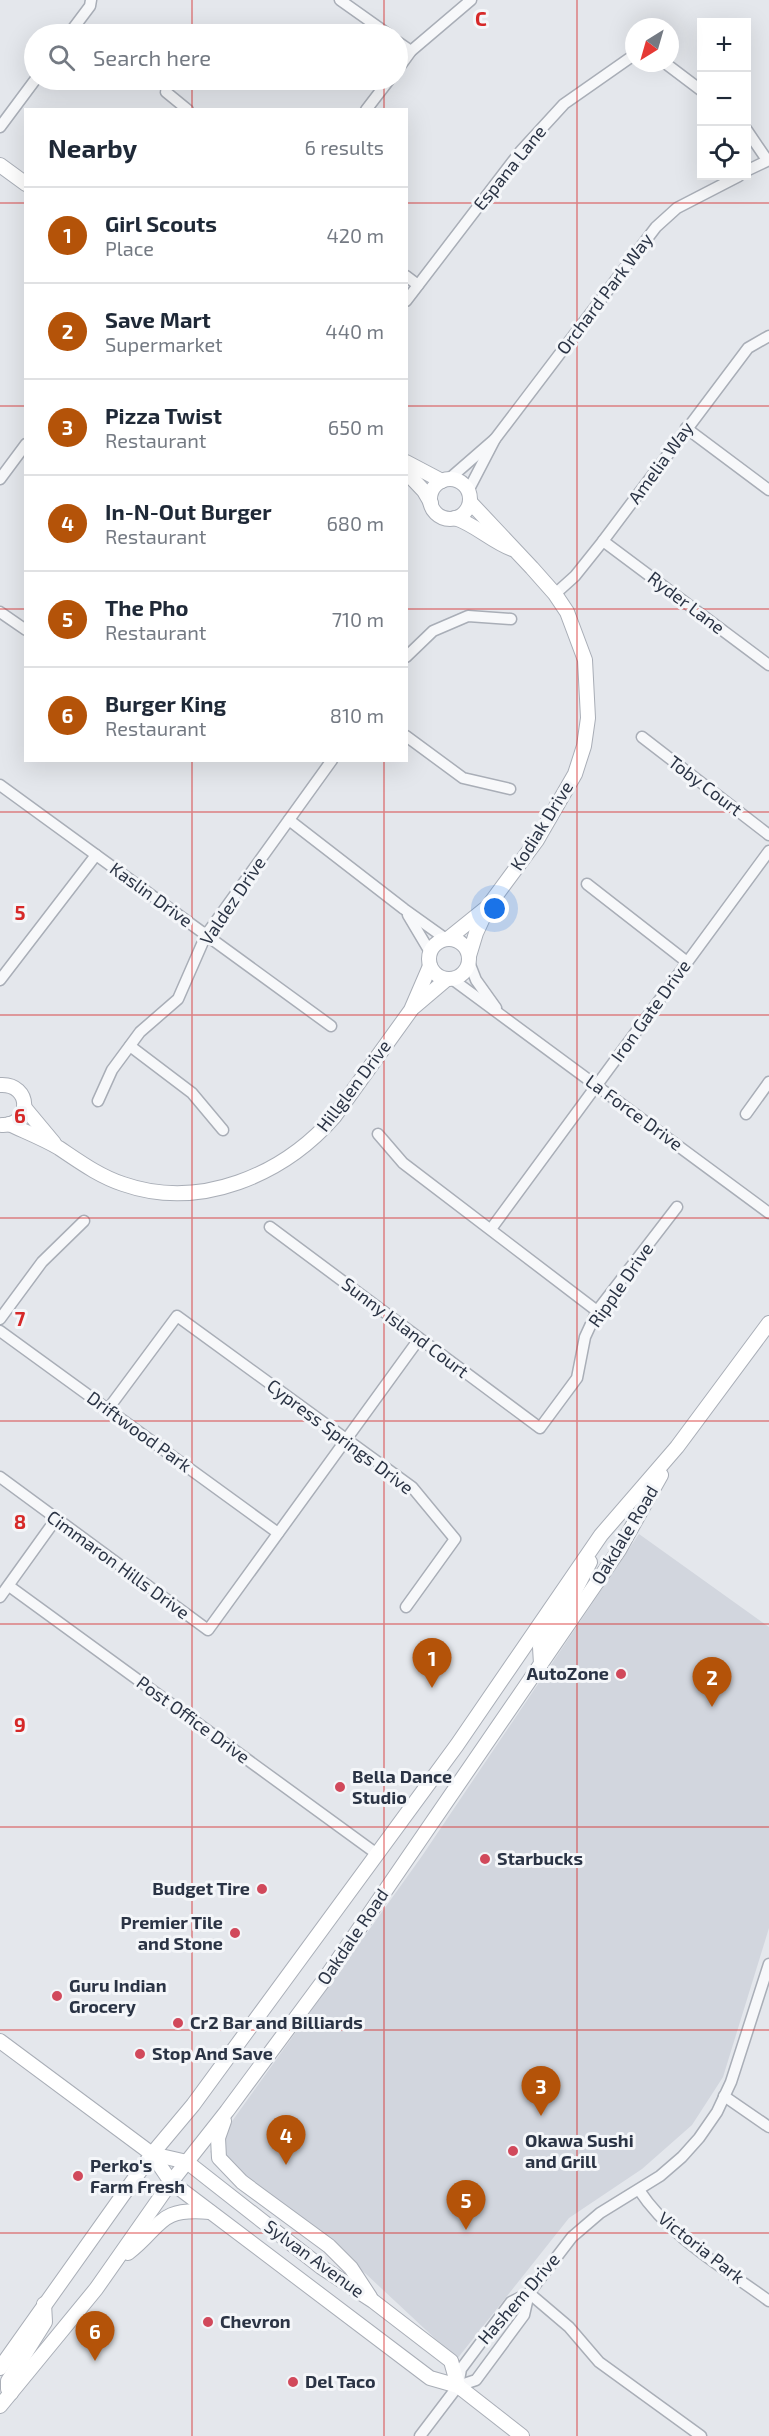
<!DOCTYPE html>
<meta charset="utf-8">
<style>
body{margin:0;font-family:"Exo 2",sans-serif;background:#f2f2f3;color:#1f2937}
.controls{position:absolute;right:18px;top:18px;display:grid;overflow:hidden;border-radius:0px;box-shadow:0 6px 24px #0002}
.controls button{width:54px;height:54px;display:grid;place-items:center;padding:0;border:0;border-bottom:2px solid #e0e1e3;background:#fff;color:#1f2937;font:30px sans-serif}
.compass{position:absolute;left:625px;top:18px;width:54px;height:54px;border-radius:50%;background:#fff;box-shadow:0 6px 24px #0002;rotate:217deg}
.you{position:absolute;left:495px;top:909px;width:21px;height:21px;margin:-15px;border:4px solid #fff;border-radius:50%;background:#1a73e8;box-shadow:0 0 0 9px #1a73e833}
.badge{display:grid;place-items:center;width:39px;height:39px;border-radius:50%;background:#b45309;color:#fff;font-size:20px;font-weight:700}
.pin{position:absolute;translate:-50% -50px;filter:drop-shadow(0 2px 3px #0008)}
.pin::after{content:'';position:absolute;top:32px;width:21px;height:18px;background:inherit;clip-path:polygon(0 0,100% 0,50% 100%)}
.list{margin:0;padding:0;list-style:none}
h2{display:flex;justify-content:space-between;align-items:center;height:78px;margin:0;padding:0 24px;font-size:26px}
h2 small{font-size:20px;font-weight:400;color:#747a83}
.list li{display:grid;grid-template-columns:39px 1fr auto;gap:18px;align-items:center;box-sizing:border-box;height:96px;padding:0 24px;border-top:2px solid #e0e1e3}
.list b{display:block;font-size:22px;white-space:nowrap}
.list p{margin:0;font-size:20px;white-space:nowrap;color:#747a83}
.list em{font-size:20px;font-style:normal;color:#747a83}
.icon{flex:none;width:33px;height:33px;fill:none;stroke:currentColor;stroke-width:2;stroke-linecap:round;stroke-linejoin:round}
.map{position:relative;flex:none;width:769px;height:2436px;overflow:hidden}
.search{position:absolute;background:#fff;box-shadow:0 6px 24px #0002;left:24px;top:24px;width:384px;height:66px;display:flex;align-items:center;gap:15px;box-sizing:border-box;padding:0 21px;border-radius:33px;color:#747a83;font-size:22px}
.panel{position:absolute;background:#fff;box-shadow:0 6px 24px #0002;left:24px;top:108px;width:384px;height:654px;border-radius:0px}
.map>svg:first-child{display:block}
</style>
<div class="map">
<svg width="769" height="2436" viewBox="0 0 769 2436">
<rect width="100%" height="100%" fill="#e4e7ec"/>
<path fill="#d2d6de" d="M639,1534L769,1627V1928L723,2077L692,2125L642,2169L569,2218L457,2359L366,2274L210,2152L422,1856Z"/>
<g fill="none" stroke-linecap="round" stroke-linejoin="round">
<defs>
<g id="street">
<path d="M340,0L388,34"/>
<path d="M69,34L90,6L91,0"/>
<path d="M398,42L411,51"/>
<path d="M665,63L702,91"/>
<path d="M398,69L411,51L471,0"/>
<path d="M166,92L188,110"/>
<path d="M366,110L389,80"/>
<path d="M0,127L35,80"/>
<path d="M746,129L767,160"/>
<path d="M746,171L769,160"/>
<path d="M406,276L418,285"/>
<path d="M406,301L520,152L564,104L634,55"/>
<path d="M686,428L769,490"/>
<path d="M0,479L26,444"/>
<path d="M449,479L495,439"/>
<path d="M468,491L495,439L656,227L677,208L739,176"/>
<path d="M603,541L769,665"/>
<path d="M555,594L575,576L603,541L748,348L769,336"/>
<path d="M0,612L26,630"/>
<path d="M406,657L433,631L468,616L511,619"/>
<path d="M406,736L463,778L510,789"/>
<path d="M642,737L769,835"/>
<path d="M0,785L331,1026"/>
<path d="M289,820L404,909L446,939"/>
<path d="M587,884L687,962"/>
<path d="M408,915L430,952"/>
<path d="M469,962L476,980L496,1008"/>
<path d="M452,979L769,1213"/>
<path d="M0,980L96,855"/>
<path d="M130,1046L192,1093L223,1130"/>
<path d="M98,1101L112,1070L140,1032L178,999L206,935L332,760"/>
<path d="M746,1114L769,1082"/>
<path d="M378,1134L403,1163L597,1311"/>
<path d="M270,1227L540,1428L577,1378L585,1337L597,1311L677,1207"/>
<path d="M491,1229L769,851"/>
<path d="M0,1319L42,1262L84,1221"/>
<path d="M0,1331L278,1533"/>
<path d="M108,1409L177,1316L412,1487L455,1539L406,1607"/>
<path d="M0,1477L208,1630L419,1339"/>
<path d="M9,1586L377,1854"/>
<path d="M0,1597L56,1519"/>
<path d="M724,2096L769,2127"/>
<path d="M639,2190C670,2237 724,2268 769,2301"/>
<path d="M529,2293L569,2327L599,2362L701,2436"/>
<path d="M458,2386L476,2380L524,2315L529,2293"/>
<path d="M420,2436L458,2386L461,2369L511,2302L529,2293L572,2237L600,2213L660,2176L682,2157L699,2138L717,2112L731,2082L769,1964"/>
</g>
<g id="secondary">
<path d="M0,165L26,184"/>
<path d="M406,462L442,481"/>
<path d="M406,472L424,491L431,503"/>
<circle cx="450" cy="499" r="20"/>
<path d="M455,518C476,525 491,541 512,549"/>
<path d="M449,938L485,909"/>
<circle cx="449" cy="959" r="20"/>
<path d="M469,956L476,933L489,905L537,840L575,774L584,746L588,718L585,660L567,612L555,594L532,568L470,502"/>
<path d="M414,1007L447,979"/>
<path d="M0,1085C32,1083 32,1126 2,1125"/>
<path d="M24,1107L54,1143"/>
<path d="M9,1124C26,1132 44,1139 59,1148C80,1162 99,1176 123,1184C200,1211 283,1175 334,1117L411,1010L430,966"/>
<path d="M541,1664L540,1647L546,1635L567,1606L590,1562"/>
<path d="M0,2041L152,2154L171,2182L430,2378L458,2386L522,2436"/>
<path d="M224,2121L218,2138L219,2158L242,2182L329,2246L351,2268L370,2297"/>
<path d="M152,2154L187,2162L321,2267L373,2301L451,2361L458,2386"/>
<path d="M128,2253C163,2226 157,2207 210,2212"/>
<path d="M0,2368L152,2154L193,2105L457,1745L601,1535L677,1447L769,1323"/>
<path d="M11,2393L8,2389V2381L45,2322L44,2304"/>
<path d="M0,2406L96,2289L171,2182L227,2111L324,1980L619,1550L661,1475"/>
</g>
</defs>
<use href="#street" stroke="#a9aeb7" stroke-width="13"/>
<use href="#secondary" stroke="#a9aeb7" stroke-width="16"/>
<use href="#street" stroke="#f7f8fa" stroke-width="10"/>
<use href="#secondary" stroke="#fff" stroke-width="14"/>
</g>
<path fill="none" stroke="#d62828" stroke-width="1.5" stroke-opacity="0.55" d="M192,0V34M384,0V34M577,0V2436M192,80V110M384,80V110M0,203H26M406,203H769M0,406H26M406,406H769M0,609H26M406,609H769M192,760V2436M384,760V2436M0,812H769M0,1015H769M0,1218H769M0,1421H769M0,1624H769M0,1827H769M0,2030H769M0,2233H769"/>
<g fill="#d1495b" stroke="#f4f6f9" stroke-width="2">
<circle cx="621" cy="1674" r="6"/>
<circle cx="340" cy="1787" r="6"/>
<circle cx="485" cy="1859" r="6"/>
<circle cx="262" cy="1889" r="6"/>
<circle cx="235" cy="1933" r="6"/>
<circle cx="57" cy="1996" r="6"/>
<circle cx="178" cy="2023" r="6"/>
<circle cx="140" cy="2054" r="6"/>
<circle cx="513" cy="2151" r="6"/>
<circle cx="78" cy="2176" r="6"/>
<circle cx="208" cy="2322" r="6"/>
<circle cx="293" cy="2382" r="6"/>
</g>
<g text-anchor="middle" stroke-width="6" stroke-linejoin="round" paint-order="stroke">
<g font-size="18" fill="#2b3445" stroke="#f4f6f9">
<text transform="translate(510 168) rotate(-51)" y="6">Espana Lane</text>
<text transform="translate(605 294) rotate(-53)" y="6">Orchard Park Way</text>
<text transform="translate(661 463) rotate(-54)" y="6">Amelia Way</text>
<text transform="translate(686 603) rotate(37)" y="6">Ryder Lane</text>
<text transform="translate(705 786) rotate(37)" y="6">Toby Court</text>
<text transform="translate(542 826) rotate(-58)" y="6">Kodiak Drive</text>
<text transform="translate(151 895) rotate(36)" y="6">Kaslin Drive</text>
<text transform="translate(233 901) rotate(-56)" y="6">Valdez Drive</text>
<text transform="translate(651 1011) rotate(-54)" y="6">Iron Gate Drive</text>
<text transform="translate(354 1086) rotate(-53)" y="6">Hillglen Drive</text>
<text transform="translate(634 1113) rotate(36)" y="6">La Force Drive</text>
<text transform="translate(621 1285) rotate(-55)" y="6">Ripple Drive</text>
<text transform="translate(405 1328) rotate(37)" y="6">Sunny Island Court</text>
<text transform="translate(139 1432) rotate(36)" y="6">Driftwood Park</text>
<text transform="translate(340 1437) rotate(37)" y="6">Cypress Springs Drive</text>
<text transform="translate(625 1535) rotate(-59)" y="6">Oakdale Road</text>
<text transform="translate(118 1565) rotate(36)" y="6">Cimmaron Hills Drive</text>
<text transform="translate(193 1720) rotate(36)" y="6">Post Office Drive</text>
<text transform="translate(353 1937) rotate(-56)" y="6">Oakdale Road</text>
<text transform="translate(701 2248) rotate(38)" y="6">Victoria Park</text>
<text transform="translate(314 2259) rotate(36)" y="6">Sylvan Avenue</text>
<text transform="translate(519 2299) rotate(-49)" y="6">Hashem Drive</text>
</g>
<g font-size="18" font-weight="bold" fill="#2b3445" stroke="#f4f6f9" text-anchor="start">
<text x="609" y="1680" text-anchor="end">AutoZone</text>
<text x="352" y="1783">Bella Dance<tspan x="352" dy="21">Studio</tspan></text>
<text x="497" y="1865">Starbucks</text>
<text x="250" y="1895" text-anchor="end">Budget Tire</text>
<text x="223" y="1929" text-anchor="end">Premier Tile<tspan x="223" dy="21">and Stone</tspan></text>
<text x="69" y="1992">Guru Indian<tspan x="69" dy="21">Grocery</tspan></text>
<text x="190" y="2029">Cr2 Bar and Billiards</text>
<text x="152" y="2060">Stop And Save</text>
<text x="525" y="2147">Okawa Sushi<tspan x="525" dy="21">and Grill</tspan></text>
<text x="90" y="2172">Perko's<tspan x="90" dy="21">Farm Fresh</tspan></text>
<text x="220" y="2328">Chevron</text>
<text x="305" y="2388">Del Taco</text>
</g>
</g>
<g font-size="20" text-anchor="middle" font-weight="bold" fill="#d62828" stroke="#f4f6f9" stroke-width="6" stroke-linejoin="round" paint-order="stroke">
<text x="481" y="26">C</text>
<text x="20" y="920">5</text>
<text x="20" y="1123">6</text>
<text x="20" y="1326">7</text>
<text x="20" y="1529">8</text>
<text x="20" y="1732">9</text>
</g>
</svg>
<div class="controls">
<button>+</button>
<button>−</button>
<button><svg class="icon" aria-label="locate" viewBox="0 0 24 24"><circle cx="12" cy="12" r="6"/><path d="M12 2v4M12 18v4M2 12h4M18 12h4"/></svg></button>
</div>
<svg class="compass" viewBox="-18 -18 36 36"><path d="M0-13l5 13h-10z" fill="#e53935"/><path d="M0 13l5-13h-10z" fill="#747a83"/></svg>
<div class="you"></div>
<div class="pin badge" style="left:432px;top:1688px">1</div>
<div class="pin badge" style="left:712px;top:1707px">2</div>
<div class="pin badge" style="left:541px;top:2116px">3</div>
<div class="pin badge" style="left:286px;top:2165px">4</div>
<div class="pin badge" style="left:466px;top:2230px">5</div>
<div class="pin badge" style="left:95px;top:2361px">6</div>
<div class="search"><svg class="icon" aria-label="search" viewBox="0 0 24 24"><circle cx="10" cy="10" r="6"/><path d="M15 15l6 6"/></svg>Search here</div>
<section class="panel">
<h2>Nearby<small>6 results</small></h2>
<ul class="list">
<li><span class="badge">1</span><div><b>Girl Scouts</b><p>Place</p></div><em>420 m</em></li>
<li><span class="badge">2</span><div><b>Save Mart</b><p>Supermarket</p></div><em>440 m</em></li>
<li><span class="badge">3</span><div><b>Pizza Twist</b><p>Restaurant</p></div><em>650 m</em></li>
<li><span class="badge">4</span><div><b>In-N-Out Burger</b><p>Restaurant</p></div><em>680 m</em></li>
<li><span class="badge">5</span><div><b>The Pho</b><p>Restaurant</p></div><em>710 m</em></li>
<li><span class="badge">6</span><div><b>Burger King</b><p>Restaurant</p></div><em>810 m</em></li>
</ul>
</section>
</div>
